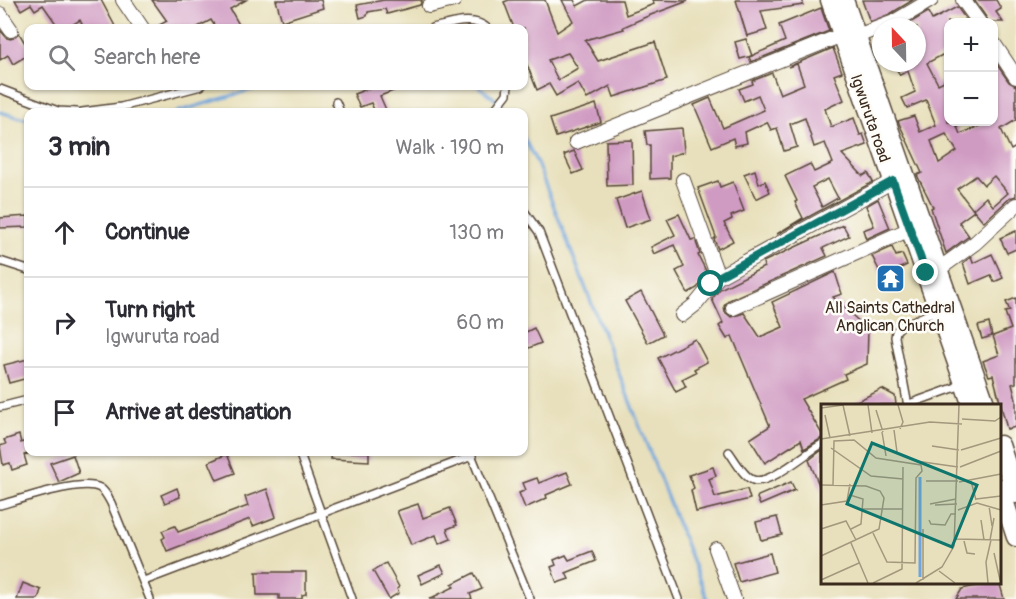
<!DOCTYPE html>
<meta charset="utf-8">
<style>
body{margin:0;font-family:Pangolin,sans-serif;background:#f2f2f3;color:#2b2b33}
.controls{position:absolute;right:18px;top:18px;display:grid;overflow:hidden;border-radius:12px;box-shadow:0 2px 4px #0004}
.controls button{width:54px;height:54px;display:grid;place-items:center;padding:0;border:0;border-bottom:2px solid #e1e1e2;background:#fff;color:#2b2b33;font:30px sans-serif}
.compass{position:absolute;left:872px;top:18px;width:54px;height:54px;border-radius:50%;background:#fff;box-shadow:0 2px 4px #0004;rotate:338deg}
.stop{position:absolute;width:18px;height:18px;margin:-14px;border:4px solid #0f766e;border-radius:50%;background:#fff}
.stop.end{background:#0f766e;border-color:#fff;box-shadow:0 2px 6px #0008}
.list{margin:0;padding:0;list-style:none}
h2{display:flex;justify-content:space-between;align-items:center;height:78px;margin:0;padding:0 24px;font-size:26px}
h2 small{font-size:20px;font-weight:400;color:#7c7c81}
.list li{display:grid;grid-template-columns:39px 1fr auto;gap:18px;align-items:center;box-sizing:border-box;height:90px;padding:0 24px;border-top:2px solid #e1e1e2}
.list b{display:block;font-size:22px;white-space:nowrap}
.list p{margin:0;font-size:20px;white-space:nowrap;color:#7c7c81}
.list em{font-size:20px;font-style:normal;color:#7c7c81}
.icon{flex:none;width:33px;height:33px;fill:none;stroke:currentColor;stroke-width:2;stroke-linecap:round;stroke-linejoin:round}
.map{position:relative;flex:none;width:1016px;height:599px;overflow:hidden}
.search{position:absolute;background:#fff;box-shadow:0 2px 4px #0004;left:24px;top:24px;width:504px;height:66px;display:flex;align-items:center;gap:15px;box-sizing:border-box;padding:0 21px;border-radius:12px;color:#7c7c81;font-size:22px}
.panel{position:absolute;background:#fff;box-shadow:0 2px 4px #0004;left:24px;top:108px;width:504px;height:348px;border-radius:12px}
.map>svg:first-child{display:block}
</style>
<div class="map">
<svg width="1016" height="599" viewBox="0 0 1016 599">
<rect width="100%" height="100%" fill="#fdfcf7"/>
<filter id="ink" filterUnits="userSpaceOnUse"><feTurbulence type="fractalNoise" baseFrequency=".0167" numOctaves="2"/><feDisplacementMap in="SourceGraphic" scale="12" xChannelSelector="R" yChannelSelector="G"/><feConvolveMatrix kernelMatrix="1 2 1 2 8 2 1 2 1" color-interpolation-filters="sRGB"/></filter>
<filter id="wash" filterUnits="userSpaceOnUse"><feTurbulence type="fractalNoise" baseFrequency=".008" numOctaves="4" result="noise"/><feDisplacementMap in="SourceGraphic" scale="24" xChannelSelector="R" yChannelSelector="G"/><feGaussianBlur stdDeviation="1.35" result="paint"/><feColorMatrix in="noise" values="0 0 0 0 0 0 0 0 0 0 0 0 0 0 0 0 0 1.4 0 .05"/><feComposite in="paint" operator="in"/></filter>
<g filter="url(#wash)">
<rect width="100%" height="100%" fill="#e8e0bc"/>
<g fill="none" stroke-linecap="round" stroke-linejoin="round">
<g stroke="#6fa5dd" stroke-width="3">
<path d="M478,86L495,99L507,112"/>
<path d="M0,112L28,120"/>
<path d="M177,112L264,86"/>
<path d="M524,138L536,161L707,599"/>
</g>
</g>
<g id="blocks">
<g fill="#d09bc3" fill-rule="evenodd">
<path d="M15,0H101L116,28H84L80,20L67,28H59L43,5L35,10L31,4L21,10Z"/>
<path d="M152,0H246L230,9L241,28H216L211,20L196,28H154L167,21Z"/>
<path d="M276,0H321L323,8L282,21Z"/>
<path d="M384,0H422L420,5L387,14L385,9L368,12L367,16L360,18L357,5Z"/>
<path d="M509,0H545L557,32L573,21L562,0H574L577,6L588,0H622L626,15L654,4L652,0L688,1L648,16L623,27L624,29L585,40L598,61L655,42L667,80L614,97L610,86L587,99L578,83L556,96L549,84L537,90L524,57V28H514L504,2ZM568,53L578,68L558,80L548,60Z"/>
<path d="M736,0H803V5L761,11L767,30L747,36Z"/>
<path d="M862,0H913L890,14L870,22Z"/>
<path d="M974,0H996L1001,9L996,12L1003,22H988L986,17Z"/>
<path d="M957,7L968,22H948V52L927,63L938,84L948,79V122H955L960,134L989,122H993V59L1009,82L1016,86V120L1001,129L1011,150L1016,147V196L1010,198L984,222L973,209L986,197L993,206L1008,193L994,176L984,185L976,176L957,189L974,211L959,222L969,236L946,253L931,208L933,207L917,175L922,173L898,121L914,116L920,132L936,125L926,100L907,108L902,98L915,92L908,71L900,75L893,63H917V27H903L928,12L932,20ZM946,134L957,151L939,163L931,141Z"/>
<path d="M821,8L829,31L751,62L749,57L785,41L779,25Z"/>
<path d="M0,30L7,38L11,39L19,33L28,48V55L13,64L8,55L0,60Z"/>
<path d="M746,39L752,56L740,59L735,42Z"/>
<path d="M833,48L842,72L834,75L844,100L825,109L831,127L854,118L860,135L863,134L867,145L842,154L863,176L868,173L873,182L777,234L803,218L795,202L797,201L785,176L810,164L814,172L833,163L825,143L814,147L805,118L790,124L797,147L784,151L777,128L771,130L767,122L745,132L747,143L735,146L733,138L712,147L694,105L710,98L723,128L764,110L758,95L744,101L739,89L753,84L752,81L772,73L780,94L804,84L797,64L788,67ZM828,179L838,198L822,207L812,187Z"/>
<path d="M375,86H406L380,96L387,112H375L371,103L360,107L354,94Z"/>
<path d="M596,104L601,122L556,137L550,119Z"/>
<path d="M682,128L684,152L670,156V178L650,179V145H647L645,131Z"/>
<path d="M632,140L633,185L607,186L606,141Z"/>
<path d="M574,151L583,170L573,174L564,155Z"/>
<path d="M755,170L759,184L765,181L770,192L756,199L744,174Z"/>
<path d="M718,181L720,187L733,182L744,211L731,216L732,219L724,223L733,241L718,249L714,239L716,237L698,188Z"/>
<path d="M642,191L651,219L625,228L616,200Z"/>
<path d="M878,199L890,228L866,239L863,230L874,226L866,206Z"/>
<path d="M679,214L691,240L695,239L700,254L698,255L708,275L697,288L688,293L676,271L684,267L674,245L654,254L651,247L675,235L667,219Z"/>
<path d="M28,216V227L0,228V218Z"/>
<path d="M843,225L849,236L823,248L827,256L729,300L724,306L725,312L731,317L744,313L760,337L783,327L772,302L835,272L842,294L833,297L868,330L867,364L844,374L846,379L801,399L822,434V438L804,449L801,440L765,463L750,439L770,426L732,336L727,339L719,326L723,323L712,299L720,289L764,267L763,262Z"/>
<path d="M1016,231V249L1007,253L1000,238Z"/>
<path d="M892,247L896,256L902,254L907,265L882,276L872,256Z"/>
<path d="M992,254L1003,278L994,282L991,275L970,284L963,263L971,257L973,263Z"/>
<path d="M641,292L663,335L648,343L625,301Z"/>
<path d="M1016,298V383L1012,384L1016,400V427L1007,429L993,375L989,376L983,361L999,355L993,336L1011,329L1005,312L1010,311L1006,302Z"/>
<path d="M989,323L992,336L982,339L978,326Z"/>
<path d="M534,328L541,343L524,350V333Z"/>
<path d="M695,339L707,362L694,369L696,372L682,379L686,387L676,392L658,358Z"/>
<path d="M28,359V378L9,383L4,365Z"/>
<path d="M882,389L895,396L896,405H849Z"/>
<path d="M19,435L21,443L28,440V454L24,455L27,465L12,470L10,463L3,465L0,446L6,444L4,440Z"/>
<path d="M822,450V493L809,460Z"/>
<path d="M332,452H369V461L331,459Z"/>
<path d="M227,454L235,473L217,480L209,462Z"/>
<path d="M73,455L79,473L59,482L50,463Z"/>
<path d="M713,467L716,476L709,479L715,497L747,489L750,499L696,512L691,490L694,488L689,475Z"/>
<path d="M567,472L572,484L546,495L547,498L525,508L519,493L526,490L523,483L537,478L539,483Z"/>
<path d="M791,482L795,490L760,505L757,498L758,496Z"/>
<path d="M177,488L180,497L165,503L161,495Z"/>
<path d="M267,489L276,517L253,526L250,519L167,551L162,539L165,537L162,531L175,526L178,532L248,506L245,497Z"/>
<path d="M418,504L423,518L450,508L457,525L447,529L451,539L439,544L436,535L411,545L397,511Z"/>
<path d="M777,517L782,535L761,540L756,522Z"/>
<path d="M592,551L596,561L566,573L569,579L557,583L551,567L556,565L554,560L566,555L569,560Z"/>
<path d="M770,553L775,572L739,582L733,563Z"/>
<path d="M386,563L399,587L397,589L399,593L389,599L373,571Z"/>
<path d="M441,565L445,573L422,584L418,575Z"/>
<path d="M256,572H306V594L302,595V599H279V595H257Z"/>
<path d="M474,573L482,589L470,594L472,599H429L454,587L452,584Z"/>
<path d="M999,581L1004,599H956L962,589Z"/>
<path d="M23,583L41,590L38,599H17Z"/>
</g>
</g>
</g>
<g filter="url(#ink)">
<use href="#blocks" fill-opacity="0" stroke="#554536" stroke-width="1.5"/>
<g fill="none" stroke-linecap="round" stroke-linejoin="round">
<defs>
<g id="service">
<path d="M432,28C449,25 472,15 487,28"/>
<path d="M0,89L58,111L77,112"/>
<path d="M336,102L340,112"/>
<path d="M82,112L121,107L201,86"/>
<path d="M493,112L507,94L508,86"/>
<path d="M524,211L539,232L679,599"/>
<path d="M0,261L28,270"/>
<path d="M909,404L962,385"/>
<path d="M908,406L895,337L896,331L901,326L936,311"/>
<path d="M0,407L28,400"/>
<path d="M299,452L352,599"/>
<path d="M470,452L530,599"/>
<path d="M729,452C735,460 743,476 753,480C769,486 807,452 822,444"/>
<path d="M0,505C22,499 82,478 100,488C106,492 108,498 111,503L150,599"/>
<path d="M144,581L472,456"/>
</g>
<g id="minor">
<path d="M123,0L142,28"/>
<path d="M963,0L979,22"/>
<path d="M429,6L454,0"/>
<path d="M0,14L11,30"/>
<path d="M857,36L894,22L931,0"/>
<path d="M994,44L1016,77"/>
<path d="M576,142L842,35"/>
<path d="M683,180L718,277"/>
<path d="M939,269L975,243L1016,205"/>
<path d="M733,308L910,229"/>
<path d="M682,315L696,304L718,277L893,181"/>
<path d="M716,549L734,599"/>
</g>
<g id="secondary">
<path d="M830,0L972,406"/>
<path d="M844,0L986,406"/>
<path d="M1000,445L1016,494"/>
<path d="M1000,488L1016,537"/>
</g>
</defs>
<use href="#service" stroke="#554536" stroke-width="10"/>
<use href="#minor" stroke="#554536" stroke-width="16"/>
<use href="#secondary" stroke="#554536" stroke-width="21"/>
<use href="#service" stroke="#fff" stroke-width="7"/>
<use href="#minor" stroke="#fff" stroke-width="14"/>
<use href="#secondary" stroke="#fff" stroke-width="18"/>
</g>
</g>
<g fill="none" stroke-linecap="round" stroke-linejoin="round" filter="url(#ink)">
<path stroke="#0f766e" stroke-width="8" d="M711,284L718,277L893,181L926,273"/>
</g>
<defs>
<symbol id="temple-square" viewBox="-11 -11 22 22"><rect x="-9" y="-9" width="18" height="18" rx="4" fill="#1f6fb2" stroke="#fdfcf7"/><path d="M0-6L5-2H3V0L6.5 2.5H4V6H1.5V3h-3V6H-4V2.5H-6.5L-3 0V-2H-5Z" fill="#fff"/></symbol>
</defs>
<g fill-rule="evenodd">
<use href="#temple-square" x="874" y="262" width="33" height="33"/>
</g>
<g text-anchor="middle" stroke-width="5" stroke-linejoin="round" paint-order="stroke">
<g font-size="16" fill="#3b2a1e" stroke="#fdfcf7">
<text transform="translate(871 118) rotate(71)" y="6">Igwuruta road</text>
</g>
<g font-size="16" fill="#3b2a1e" stroke="#fdfcf7">
<text x="890" y="313">All Saints Cathedral<tspan x="890" dy="18">Anglican Church</tspan></text>
</g>
</g>
<g transform="translate(821 404)">
<rect width="180" height="180" fill="#e8e0bc"/>
<path fill="none" stroke="#6fa5dd" stroke-width="3" d="M99,173V73"/>
<path fill="none" stroke="#a3977d" stroke-width="1.5" d="M22,1L29,32M47,1L51,29M77,1L82,18L79,25M0,4L22,1M55,6L62,28M4,11L9,34M141,15L174,17L180,13M73,26L76,48M61,28L65,52M0,35L109,18L141,20M111,42L138,46M10,44L50,72L82,75M140,46L180,34M95,57L137,63M139,63L180,47M105,77H137M150,77L155,96M138,78L180,70M0,81L45,82L59,87L63,94L58,125L0,152M12,81L13,37L33,36L55,54L100,61L101,67L95,74L94,159L66,158L52,129M29,91L42,95L40,120L30,125M155,95L180,92M109,100L135,95M0,101L26,97L29,80M114,101L136,100M168,102L171,122M42,105H81M137,106L156,99L180,106M108,116L110,120L124,121L130,110H135M160,116L163,136M0,125L25,117L35,136M134,135L180,136M169,136L173,114M143,137L146,149L154,150M30,139L47,179M173,149L179,176M118,167L134,179M0,176L38,159M102,176V125M52,179L81,165L82,63M95,179L121,163L133,142L138,1M167,179L165,158L170,136"/>
<path fill="#0f766e" fill-opacity="0.15" stroke="#0f766e" stroke-width="3" d="M51,39L156,81L131,143L26,100Z"/>
<rect width="180" height="180" fill="none" stroke="#3b2a1e" stroke-width="3"/>
</g>
</svg>
<div class="controls">
<button>+</button>
<button>−</button>
</div>
<svg class="compass" viewBox="-18 -18 36 36"><path d="M0-13l5 13h-10z" fill="#e53935"/><path d="M0 13l5-13h-10z" fill="#7c7c81"/></svg>
<div class="stop" style="left:711px;top:284px"></div>
<div class="stop end" style="left:926px;top:273px"></div>
<div class="search"><svg class="icon" aria-label="search" viewBox="0 0 24 24"><circle cx="10" cy="10" r="6"/><path d="M15 15l6 6"/></svg>Search here</div>
<section class="panel">
<h2>3 min<small>Walk · 190 m</small></h2>
<ul class="list">
<li><svg class="icon" aria-label="ahead" viewBox="0 0 24 24"><path d="M12 20V5M6 11l6-6 6 6"/></svg><div><b>Continue</b></div><em>130 m</em></li>
<li><svg class="icon" aria-label="right" viewBox="0 0 24 24"><path d="M7 20v-9h11M14 6l5 5-5 5"/></svg><div><b>Turn right</b><p>Igwuruta road</p></div><em>60 m</em></li>
<li><svg class="icon" aria-label="arrive" viewBox="0 0 24 24"><path d="M6 21V4h12l-3 4 3 4H6"/></svg><div><b>Arrive at destination</b></div></li>
</ul>
</section>
</div>
